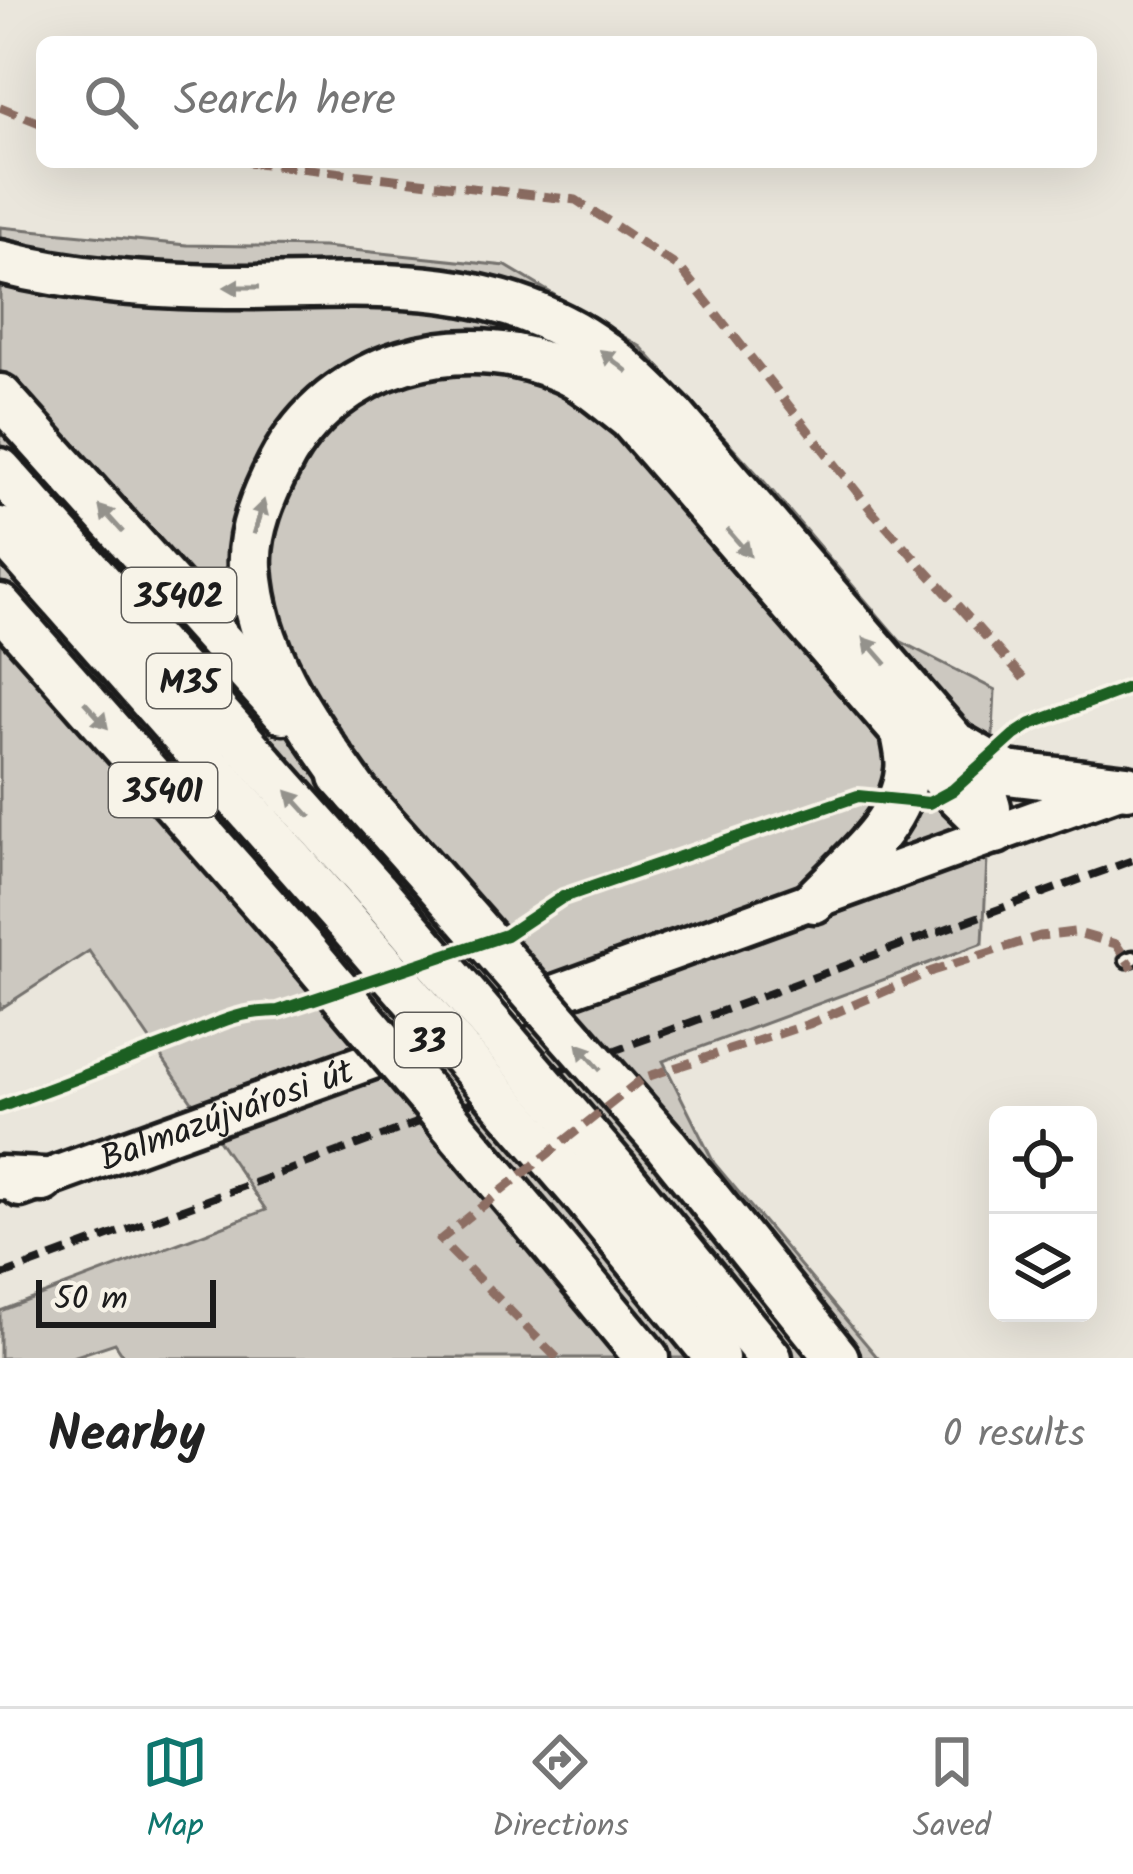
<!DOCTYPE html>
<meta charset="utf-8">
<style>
body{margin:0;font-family:Kalam,sans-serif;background:#f2f2f2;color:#222}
.controls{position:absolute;right:36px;bottom:36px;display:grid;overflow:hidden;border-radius:18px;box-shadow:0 12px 48px #0002}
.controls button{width:108px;height:108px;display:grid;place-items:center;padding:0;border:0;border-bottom:3px solid #e0e0e0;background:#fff;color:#222;font:60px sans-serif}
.scale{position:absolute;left:36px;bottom:30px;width:180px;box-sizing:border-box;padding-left:12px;border:6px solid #1c1c1c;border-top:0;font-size:33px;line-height:42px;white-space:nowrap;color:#1c1c1c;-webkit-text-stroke:9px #f7f3e8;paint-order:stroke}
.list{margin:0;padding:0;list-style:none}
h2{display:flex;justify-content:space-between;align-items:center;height:156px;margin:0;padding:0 48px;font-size:51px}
h2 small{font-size:39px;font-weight:400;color:#767676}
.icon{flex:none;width:66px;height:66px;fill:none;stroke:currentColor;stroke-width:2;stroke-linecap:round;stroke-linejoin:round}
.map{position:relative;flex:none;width:1133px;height:1358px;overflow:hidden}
.search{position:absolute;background:#fff;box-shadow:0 12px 48px #0002;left:36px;right:36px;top:36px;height:132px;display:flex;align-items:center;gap:30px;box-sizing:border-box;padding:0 42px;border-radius:18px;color:#767676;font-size:45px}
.sheet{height:348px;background:#fff}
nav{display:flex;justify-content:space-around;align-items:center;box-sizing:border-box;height:168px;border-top:3px solid #e0e0e0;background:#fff;font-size:33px;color:#767676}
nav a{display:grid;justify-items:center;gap:6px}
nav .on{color:#0f766e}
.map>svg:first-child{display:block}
</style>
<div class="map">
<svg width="1133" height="1358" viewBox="0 0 1133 1358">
<rect width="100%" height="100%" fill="#eae6dc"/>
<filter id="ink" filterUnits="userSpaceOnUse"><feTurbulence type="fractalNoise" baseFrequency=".00833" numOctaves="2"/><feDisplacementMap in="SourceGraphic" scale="24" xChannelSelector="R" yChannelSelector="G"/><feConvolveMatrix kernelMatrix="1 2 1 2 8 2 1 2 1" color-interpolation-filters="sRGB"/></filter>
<g filter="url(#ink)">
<path fill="#ccc8c0" stroke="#74726e" stroke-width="3" d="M0,227L187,245L324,247L506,266L641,347L762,479L900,641L995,690L983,943L663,1061L714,1163L878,1358H125L115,1343L70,1358H0V1311L266,1210L89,951L0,1009Z"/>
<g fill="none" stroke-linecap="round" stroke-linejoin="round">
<defs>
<path id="service" d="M1127,960L1133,958"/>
<g id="primary">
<path id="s1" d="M20,1188L1125,787"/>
</g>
<g id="motorway">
<path d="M0,262C75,281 150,286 227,287C349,288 474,270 583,338C617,359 645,388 673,416L951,739L983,788L989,808"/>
<path d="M0,396L284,712"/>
<path d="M0,470L377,892"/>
<path d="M0,529L345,920"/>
<path d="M0,606L307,953"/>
<path d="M962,747L1007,773L1127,787"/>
<path d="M341,776L415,859"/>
<path d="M357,794C308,725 255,655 250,567C248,531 264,494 280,463C332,362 462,326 563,371C588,382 609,402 630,418L953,790L996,832"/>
<path d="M814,901C849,864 901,825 907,771C909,759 905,745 903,733"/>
<path d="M666,1145L837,1358"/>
<path d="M616,1170L770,1358"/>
<path d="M0,1178L43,1180"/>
<path d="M586,1198L717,1358"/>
<path d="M544,1234L647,1358"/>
</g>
</defs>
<use href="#service" stroke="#1c1c1c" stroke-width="21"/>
<use href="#primary" stroke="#1c1c1c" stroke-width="45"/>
<use href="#motorway" stroke="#1c1c1c" stroke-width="51"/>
<use href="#service" stroke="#f7f3e8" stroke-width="12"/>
<use href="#primary" stroke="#f7f3e8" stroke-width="36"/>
<use href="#motorway" stroke="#f7f3e8" stroke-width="42"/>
<path stroke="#1c1c1c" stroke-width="8" stroke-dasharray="18 9" stroke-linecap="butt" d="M0,1276L1133,860"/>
<defs>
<g id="motorway-bridge">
<path d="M415,859L666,1145"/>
<path d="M377,892L616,1170"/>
<path d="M345,920L586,1198"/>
<path d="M307,953L544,1234"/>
</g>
</defs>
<use href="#motorway-bridge" stroke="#1c1c1c" stroke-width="51" stroke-linecap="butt"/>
<use href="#motorway-bridge" stroke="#f7f3e8" stroke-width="42"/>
<g stroke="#8d6e63" stroke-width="9" stroke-dasharray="18 9" stroke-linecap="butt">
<path d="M0,107L42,124"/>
<path d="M248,162L576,200L681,269L872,511L1025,680"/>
<path d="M557,1358L440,1240L643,1078L809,1024L932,971L1040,936L1074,932L1116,944L1133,969"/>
</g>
<defs>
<path id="cycleway" d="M0,1107C57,1086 113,1065 170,1043C213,1027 228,1012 278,1011L506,935L563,897L858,796L929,803L953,790L1014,735L1031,724L1133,686"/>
</defs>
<use href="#cycleway" stroke="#f7f3e8" stroke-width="20"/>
<use href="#cycleway" stroke="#1b5e20" stroke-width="12"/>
</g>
<defs><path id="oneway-solid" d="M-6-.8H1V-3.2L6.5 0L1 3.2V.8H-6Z" transform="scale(3)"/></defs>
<g fill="#94928c">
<use href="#oneway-solid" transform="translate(242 287) rotate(180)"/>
<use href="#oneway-solid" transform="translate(614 361) rotate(-142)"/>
<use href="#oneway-solid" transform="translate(259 517) rotate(-74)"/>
<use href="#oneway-solid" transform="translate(111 519) rotate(-132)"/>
<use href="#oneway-solid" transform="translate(739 543) rotate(49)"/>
<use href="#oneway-solid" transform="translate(875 651) rotate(-131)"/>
<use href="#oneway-solid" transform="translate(96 715) rotate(48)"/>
<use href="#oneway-solid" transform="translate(299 804) rotate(-132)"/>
<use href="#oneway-solid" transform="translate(589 1057) rotate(-131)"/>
</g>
</g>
<g text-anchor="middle" stroke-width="9" stroke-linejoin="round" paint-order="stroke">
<g fill="#f7f3e8" stroke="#5e5c59" stroke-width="3">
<rect x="122" y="568" width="114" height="54" rx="9"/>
<rect x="147" y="654" width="84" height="54" rx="9"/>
<rect x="109" y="763" width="108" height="54" rx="9"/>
<rect x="395" y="1013" width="66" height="54" rx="9"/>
</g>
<g font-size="33" font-weight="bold" fill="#1c1c1c">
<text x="179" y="607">35402</text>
<text x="189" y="693">M35</text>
<text x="163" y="802">35401</text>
<text x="428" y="1052">33</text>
</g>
<g font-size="36" fill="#1c1c1c" stroke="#f7f3e8">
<text dy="13" stroke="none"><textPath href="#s1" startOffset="219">Balmazújvárosi út</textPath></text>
</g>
</g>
</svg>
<div class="controls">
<button><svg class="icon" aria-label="locate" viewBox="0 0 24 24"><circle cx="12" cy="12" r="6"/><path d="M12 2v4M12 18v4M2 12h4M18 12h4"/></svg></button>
<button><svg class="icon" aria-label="layers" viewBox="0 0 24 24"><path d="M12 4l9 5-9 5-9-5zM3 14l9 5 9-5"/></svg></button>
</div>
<div class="scale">50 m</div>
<div class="search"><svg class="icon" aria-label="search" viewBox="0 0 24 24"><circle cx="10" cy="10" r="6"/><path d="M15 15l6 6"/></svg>Search here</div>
</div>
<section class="sheet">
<h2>Nearby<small>0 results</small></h2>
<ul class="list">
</ul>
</section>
<nav>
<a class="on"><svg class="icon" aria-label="map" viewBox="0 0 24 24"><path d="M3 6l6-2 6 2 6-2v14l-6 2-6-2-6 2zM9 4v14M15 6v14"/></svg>Map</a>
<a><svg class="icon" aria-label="directions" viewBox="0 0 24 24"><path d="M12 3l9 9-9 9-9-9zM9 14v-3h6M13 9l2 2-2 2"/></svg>Directions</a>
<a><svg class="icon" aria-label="saved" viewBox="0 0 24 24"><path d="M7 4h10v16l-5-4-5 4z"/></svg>Saved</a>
</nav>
